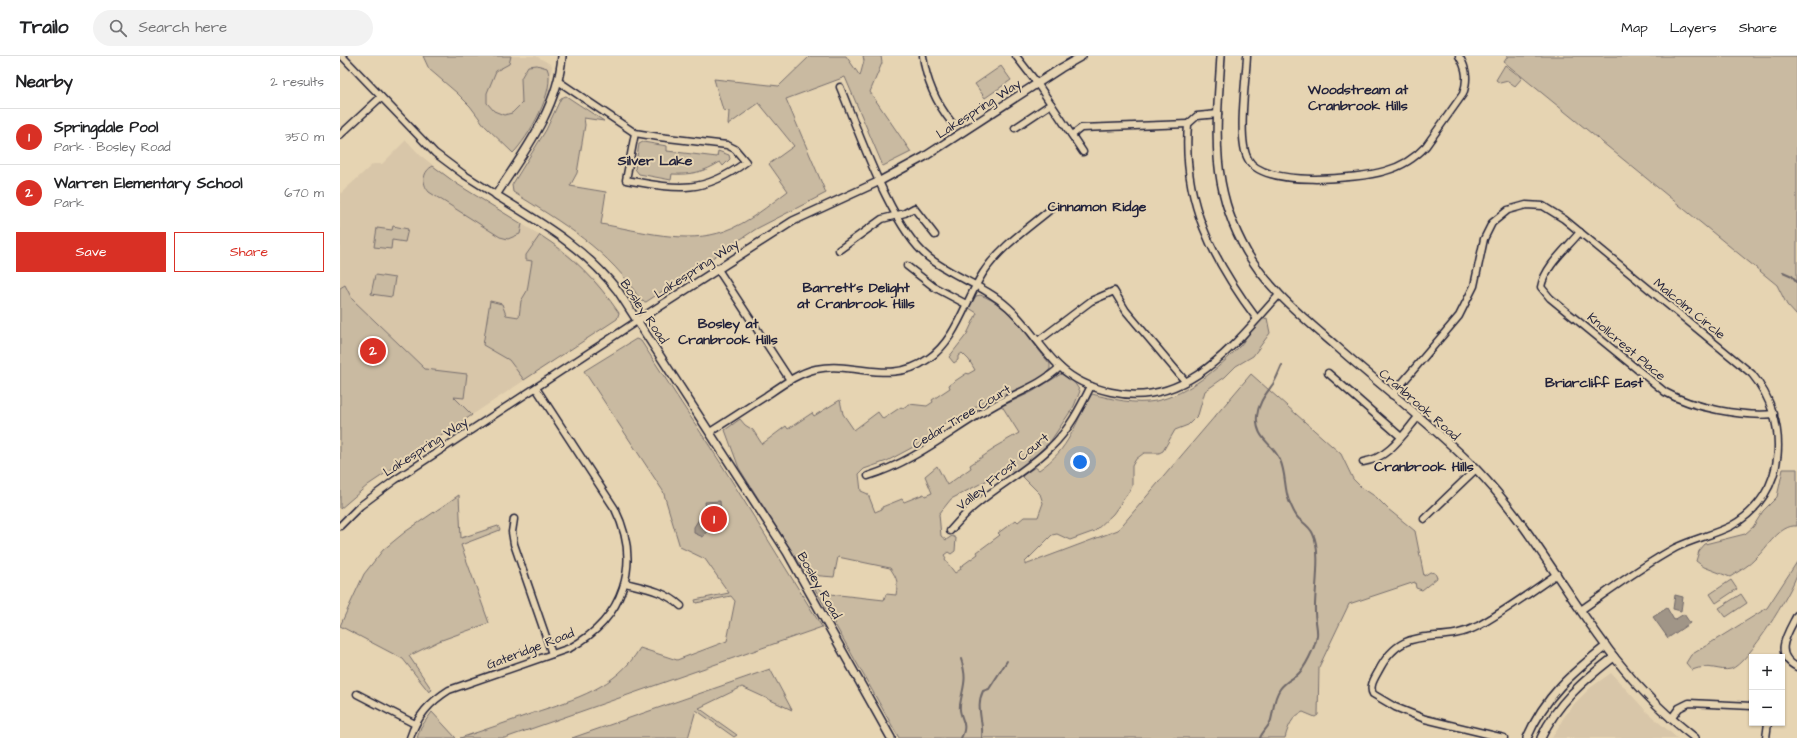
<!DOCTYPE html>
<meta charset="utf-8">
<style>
body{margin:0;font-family:"Architects Daughter",sans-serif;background:#f2f2f2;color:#202124}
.controls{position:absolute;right:12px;bottom:12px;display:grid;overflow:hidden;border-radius:0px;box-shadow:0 1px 3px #0004}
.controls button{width:36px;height:36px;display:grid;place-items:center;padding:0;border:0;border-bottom:1px solid #e0e0e0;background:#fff;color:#202124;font:20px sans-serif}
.you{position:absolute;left:740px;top:406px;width:14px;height:14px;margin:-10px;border:3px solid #fff;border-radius:50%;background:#1a73e8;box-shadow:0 0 0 6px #1a73e833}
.badge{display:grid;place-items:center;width:26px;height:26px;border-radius:50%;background:#d93025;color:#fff;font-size:13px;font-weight:700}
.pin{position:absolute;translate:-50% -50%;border:2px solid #fff;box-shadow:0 1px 4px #0006}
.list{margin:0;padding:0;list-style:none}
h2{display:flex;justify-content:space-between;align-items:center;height:52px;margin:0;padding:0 16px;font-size:17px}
h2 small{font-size:13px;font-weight:400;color:#757577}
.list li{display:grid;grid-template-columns:26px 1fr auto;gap:12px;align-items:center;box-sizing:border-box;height:56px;padding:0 16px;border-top:1px solid #e0e0e0}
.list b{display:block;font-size:15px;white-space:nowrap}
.list p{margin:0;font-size:13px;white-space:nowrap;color:#757577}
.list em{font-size:13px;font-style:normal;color:#757577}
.actions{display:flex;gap:8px;padding:12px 16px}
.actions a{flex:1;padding:9px 0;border:1px solid #d93025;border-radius:0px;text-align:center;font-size:14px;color:#d93025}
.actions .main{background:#d93025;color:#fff}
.icon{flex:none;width:22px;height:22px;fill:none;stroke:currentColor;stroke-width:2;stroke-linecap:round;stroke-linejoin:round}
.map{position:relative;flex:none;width:1457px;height:682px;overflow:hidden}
header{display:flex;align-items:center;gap:24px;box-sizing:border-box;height:56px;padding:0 20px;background:#fff;border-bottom:1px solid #e0e0e0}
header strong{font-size:19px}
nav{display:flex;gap:22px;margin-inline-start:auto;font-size:14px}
.search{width:280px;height:36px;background:#f2f2f2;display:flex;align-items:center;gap:10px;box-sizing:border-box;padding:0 14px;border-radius:22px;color:#757577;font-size:15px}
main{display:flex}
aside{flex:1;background:#fff}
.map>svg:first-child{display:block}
</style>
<header>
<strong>Trailo</strong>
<div class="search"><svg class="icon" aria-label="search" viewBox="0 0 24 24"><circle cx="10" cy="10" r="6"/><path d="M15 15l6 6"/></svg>Search here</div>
<nav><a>Map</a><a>Layers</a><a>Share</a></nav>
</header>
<main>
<aside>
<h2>Nearby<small>2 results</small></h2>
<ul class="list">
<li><span class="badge">1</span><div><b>Springdale Pool</b><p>Park · Bosley Road</p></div><em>350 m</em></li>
<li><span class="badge">2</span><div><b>Warren Elementary School</b><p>Park</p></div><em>670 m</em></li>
</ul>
<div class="actions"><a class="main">Save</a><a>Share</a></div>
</aside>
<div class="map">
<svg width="1457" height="682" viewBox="0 0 1457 682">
<rect width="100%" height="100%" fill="#e6d4b2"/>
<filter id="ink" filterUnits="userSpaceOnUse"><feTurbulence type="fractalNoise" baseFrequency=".025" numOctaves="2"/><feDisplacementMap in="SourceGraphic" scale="8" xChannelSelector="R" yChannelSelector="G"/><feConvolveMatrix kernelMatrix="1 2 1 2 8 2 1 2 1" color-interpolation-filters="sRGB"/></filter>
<g filter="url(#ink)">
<g fill="#d8c6a9">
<path d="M171,0H196L212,9L209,36L177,95L125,39L168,5Z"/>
<path d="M66,84L80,99L117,128L216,189L231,200L259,228L279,257L277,263L132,359L0,232V138L33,108H42Z"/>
<path d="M1271,617L1308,657L1337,682H1212L1224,661L1235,647L1250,632Z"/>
</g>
<g fill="#c9baa1" stroke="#766e6e">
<path d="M83,0H171L169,8L156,15L147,37V47L154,55L164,59L172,57L182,47L181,22L188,10L197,9L207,12C217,33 188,82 173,97L145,70L130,50L117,37L89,13Z"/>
<path d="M470,0H506L520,20L524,5L523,0H541L542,7L530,36L571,96L543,110L505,21L446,43L486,137L416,173L306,246L301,245C271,195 221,166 173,136L172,129L206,74L221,42L226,40L264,65L244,62L245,69L237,117L230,130L266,136L261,168C301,175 346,189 385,175C408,167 428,150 448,135L429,108L454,90L419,47L388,69L389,55L383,54L374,23L439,30Z"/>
<path d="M1168,0H1457V260L1447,249L1437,229L1164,6Z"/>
<path d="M1165,9L1182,22L1175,30L1168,25L1160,27L1156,24Z"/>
<path d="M661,10L671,24L645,42L635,28Z"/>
<path d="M303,86L327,90V95L377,101L378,95L389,99L390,103L383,110L380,106C364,116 351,119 332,118L331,124L299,118L295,113L299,88Z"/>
<path d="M93,110L117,128L182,168L180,178L168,183L160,181L89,136C81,127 83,115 93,110Z"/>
<path d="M53,170L68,173L65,186L52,184L51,193L34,191L37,172L52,174Z"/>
<path d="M200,179C233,200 257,225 279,257L277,263L184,324L169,304L143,289L150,245L162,248L166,259L179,261L181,245L187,235L192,205L186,204V199Z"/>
<path d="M35,219L55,222L52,241L31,238Z"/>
<path d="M5,229L12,243L85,313L127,318L124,342L114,341L132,359L28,429L0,453V232Z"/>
<path d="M640,239C671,249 690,285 710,308V313L701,322L657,343L652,339L618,364L612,362L577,389L547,405L524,413L519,418L521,435L528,438L535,456L542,453V451L562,443L564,446L584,438L585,440L592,437L585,420L597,410L607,429L631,412L630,409L654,393L653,392L679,377L662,350L692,336L721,318L734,326L740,335L734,350L710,386L686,408L679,414L663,416L611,443L599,458L601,480L606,484L612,480L616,482L615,495L611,498L608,496L604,499L606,502L605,504L615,517L621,513L620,511L638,498L637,496L660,479L658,477L676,464L678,466L684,461H698L703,447L700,438L682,420L695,411L699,414C731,392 733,369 752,338C772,343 795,349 816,345C848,338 878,313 900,290C908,281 914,264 927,262L930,277L913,300L896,310L885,321L865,335L858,359L848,369L835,374L823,395L819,397H804L796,403L792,410V430L790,434L773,458L755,475L730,484L717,478L712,479L685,506V509L778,474L911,318L1001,398L1013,423L1021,431L1036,441L1048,453L1075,475L1084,520L1090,516L1095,517L1097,522L1082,534L1076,532L1075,526L1009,548L979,611L978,659L975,661L963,656C952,660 948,671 945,682H559L475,533L477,531L485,537L487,535L490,538L544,544L546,538L556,539C558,526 558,524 550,512L498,501L494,521L469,519L465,516L399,412L385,374L400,363L405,369L413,374L422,388L446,370L448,373L472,357L474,360L500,344L503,358L514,374L538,356L543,363L561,351L563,352L569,348L587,350L593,346L592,344L610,332L609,329L627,317L628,318L635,314L629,304L622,297L618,300V304L614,307L609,301L627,278L637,257L629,252L636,240Z"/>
<path d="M296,283L301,285L380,406L482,571L165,682H120C144,674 168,666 193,657C235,643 276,632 300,592L337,604L387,585L395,545L391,540L356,547L355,544L389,537L365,503L340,491L323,435L244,315Z"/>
<path d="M1443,413H1457V470C1440,468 1427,492 1416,502C1409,510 1399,515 1390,521L1364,511L1356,505L1359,495L1365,488L1405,478L1413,471L1423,455L1437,441Z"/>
<path d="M119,439L121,482L158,470L160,474L121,489L149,567L99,585L69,600L92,634L89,636L63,603L0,570L24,518L43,494L65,476Z"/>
<path d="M1457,506C1457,510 1457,515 1457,518C1452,536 1408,608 1391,613C1379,616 1370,607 1352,614L1346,607L1351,599L1427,552Z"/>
<path d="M1391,524L1397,533L1376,547L1370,538Z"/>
<path d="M1401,538L1407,547L1386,561L1379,552Z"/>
<path d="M430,613L452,654L402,631L359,652L397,679L394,681L356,654L348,682H232Z"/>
<path d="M92,656L116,682H77L81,671Z"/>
</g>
<g fill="#a09587" stroke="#6e6769">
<path d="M380,445L382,471L368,473L363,481L354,477V471L361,460H367L365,446Z"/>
<path d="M1335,539L1343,541L1341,555L1333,553Z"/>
<path d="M1327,552L1334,564L1344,558L1350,567L1328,582L1313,561Z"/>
</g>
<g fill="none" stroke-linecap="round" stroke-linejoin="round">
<g stroke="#6e6769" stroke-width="2">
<path d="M1443,216L1452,220L1457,226"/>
<path d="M621,603C628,625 623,629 620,649C618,662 630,666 621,682"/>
<path d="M642,682C644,666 635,651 643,635L649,633L667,605"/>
<path d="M920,682C922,676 929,671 931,664C934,653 933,643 940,633C945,626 950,624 956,620C965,613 975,591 977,580C978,573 975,564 975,556C974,535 982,497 973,478C970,471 965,468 959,463C954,458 952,451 949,445C944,432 946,417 940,404C932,386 915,383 917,360C918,347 926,338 933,328C937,322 939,315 942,309"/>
</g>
<defs>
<g id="minor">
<path d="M2,0L95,97L123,118L156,139"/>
<path d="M583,0C586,24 597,48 612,67"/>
<path d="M676,0L697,27L743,96"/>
<path d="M907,0C906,24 897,84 908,103C923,132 1018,123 1045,115C1060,111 1075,102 1086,90L1123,38C1128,24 1127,13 1119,0"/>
<path d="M218,25L295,77L286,124C337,133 362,139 406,106L395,93L387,89L319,81L295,77"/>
<path d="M500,31C519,76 551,171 588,201C613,221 645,230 668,251C688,269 701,293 720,311C734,324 752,332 771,336C847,353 894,288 939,239"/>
<path d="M878,58L857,60L848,68C842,145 872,203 917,263"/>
<path d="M675,72L711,48"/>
<path d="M0,79L41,41"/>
<path d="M732,79L741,72L848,68"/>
<path d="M1240,176C1227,192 1205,210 1201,231L1210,242L1325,336C1353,352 1403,361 1434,358"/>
<path d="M499,194L542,163L565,157L574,152L595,179"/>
<path d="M567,210L594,231L626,248"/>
<path d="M377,212L450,324"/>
<path d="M698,285L751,245L774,235L786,255L845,325"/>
<path d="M988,317L1061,381"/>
<path d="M1052,339L1119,260L1134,230L1144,183L1152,167L1168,154L1186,149L1203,150L1224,163L1412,318C1450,364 1449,438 1391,470C1373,479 1353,483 1335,492C1302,510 1271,533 1241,554"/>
<path d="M370,376C389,364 407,352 426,340C442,329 458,317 476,313C516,305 550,330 588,303C617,283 625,245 643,217C660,191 687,173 711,153"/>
<path d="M1023,406C1049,402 1062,380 1078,361"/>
<path d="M528,420C576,405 612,373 655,349C678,336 701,329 720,311"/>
<path d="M174,463L172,476L174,488L212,598"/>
<path d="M1084,463L1136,413"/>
<path d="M0,470L20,450L55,424L297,265"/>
<path d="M610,475C619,465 627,455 638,447C662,427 689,413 711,391C729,374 740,352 751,330"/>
<path d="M285,527C305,532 325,535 341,550"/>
<path d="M1457,559C1448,577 1432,598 1457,611"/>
<path d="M17,638L75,668"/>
<path d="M1331,663L1339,652L1349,647L1412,650"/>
<path d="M70,682C77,660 90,646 109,634L230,592C284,562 302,508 275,453L196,332"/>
<path d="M1164,682L1085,663L1055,651L1033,638C1029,631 1034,623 1038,616C1064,564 1098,591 1138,570C1165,555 1191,536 1217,518"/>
<path d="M1426,682L1428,667"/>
</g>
<g id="tertiary">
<path d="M222,0C218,52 184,96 156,139C201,167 245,192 278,235L447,496L551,682"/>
<path d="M881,0C877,68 869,124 902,187C923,229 960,259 995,289C1041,330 1093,369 1136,413C1191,470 1226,540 1275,602C1298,632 1325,659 1355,682"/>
<path d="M297,265L453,165L540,125L584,101L721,12L742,0"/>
<path d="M1187,682C1205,640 1231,618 1266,590"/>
<path d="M1201,682C1217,647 1244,624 1274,601"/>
</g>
</defs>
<use href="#minor" stroke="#22223b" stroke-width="9"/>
<use href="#tertiary" stroke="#22223b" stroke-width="10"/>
<use href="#minor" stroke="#e6d4b2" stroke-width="6"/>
<use href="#tertiary" stroke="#e6d4b2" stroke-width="7"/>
</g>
</g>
<g text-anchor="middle" stroke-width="4" stroke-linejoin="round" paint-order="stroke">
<g font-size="13" fill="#22223b" stroke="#e6d4b2">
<text transform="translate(638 52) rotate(-33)" y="5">Lakespring Way</text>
<text transform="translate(356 212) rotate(-33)" y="5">Lakespring Way</text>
<text transform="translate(1350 252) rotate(39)" y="5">Malcolm Circle</text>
<text transform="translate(305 255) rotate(56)" y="5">Bosley Road</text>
<text transform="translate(1287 290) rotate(40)" y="5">Knollcrest Place</text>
<text transform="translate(1080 348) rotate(41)" y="5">Cranbrook Road</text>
<text transform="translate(621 360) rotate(-31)" y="5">Cedar Tree Court</text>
<text transform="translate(85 390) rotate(-33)" y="5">Lakespring Way</text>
<text transform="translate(662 415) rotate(-39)" y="5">Valley Frost Court</text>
<text transform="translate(480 529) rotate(60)" y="5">Bosley Road</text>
<text transform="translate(190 592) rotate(-21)" y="5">Gateridge Road</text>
</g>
<g font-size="14" font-weight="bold" fill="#22223b" stroke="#e6d4b2">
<text x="1018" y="38">Woodstream at<tspan x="1018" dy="16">Cranbrook Hills</tspan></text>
<text x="315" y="109">Silver Lake</text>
<text x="757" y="155">Cinnamon Ridge</text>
<text x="516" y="236">Barrett's Delight<tspan x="516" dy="16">at Cranbrook Hills</tspan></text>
<text x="388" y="272">Bosley at<tspan x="388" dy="16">Cranbrook Hills</tspan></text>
<text x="1254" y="331">Briarcliff East</text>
<text x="1084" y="415">Cranbrook Hills</text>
</g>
</g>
</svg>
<div class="controls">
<button>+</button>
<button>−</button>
</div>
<div class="you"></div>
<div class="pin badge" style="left:374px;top:463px">1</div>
<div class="pin badge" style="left:33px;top:295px">2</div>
</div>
</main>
